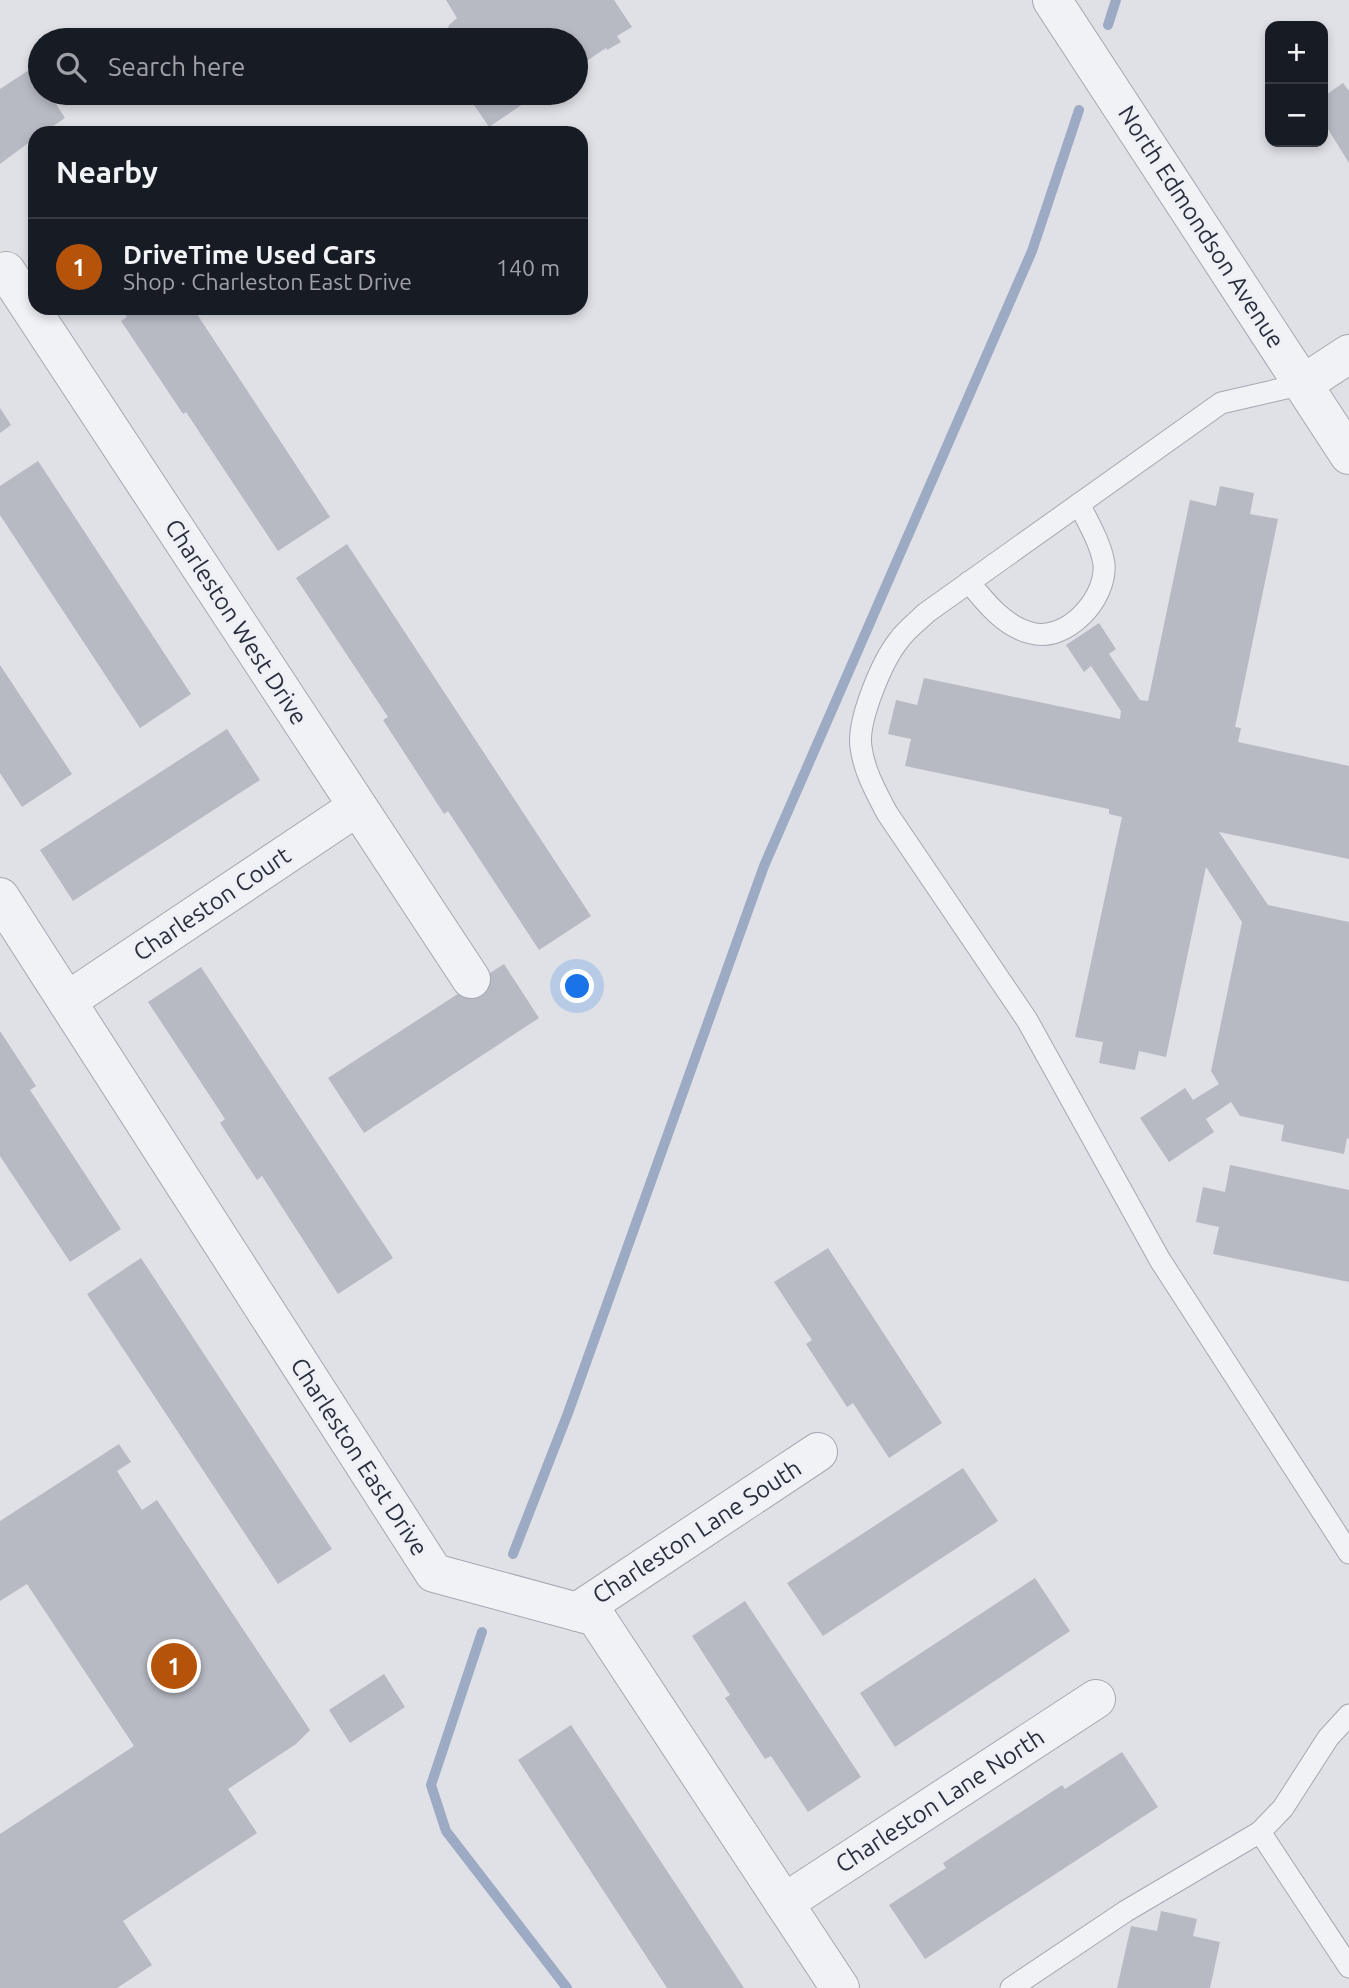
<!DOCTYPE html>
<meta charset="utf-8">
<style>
body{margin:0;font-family:Ubuntu,sans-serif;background:#242831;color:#f1f3f6}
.controls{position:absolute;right:21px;top:21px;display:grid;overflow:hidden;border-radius:14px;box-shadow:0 4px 10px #0003}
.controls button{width:63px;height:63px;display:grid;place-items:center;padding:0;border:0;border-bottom:2px solid #363941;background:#171b24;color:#f1f3f6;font:35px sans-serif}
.you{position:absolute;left:578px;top:987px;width:24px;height:24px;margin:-18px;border:5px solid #fff;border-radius:50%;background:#1a73e8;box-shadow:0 0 0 10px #1a73e833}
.badge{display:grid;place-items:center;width:46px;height:46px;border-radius:50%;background:#b45309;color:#fff;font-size:23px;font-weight:700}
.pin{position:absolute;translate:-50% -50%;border:4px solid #fff;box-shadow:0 2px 7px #0006}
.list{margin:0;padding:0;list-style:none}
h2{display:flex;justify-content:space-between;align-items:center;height:91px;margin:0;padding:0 28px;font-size:30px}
h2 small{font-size:23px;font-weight:400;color:#9ea1a6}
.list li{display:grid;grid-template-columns:46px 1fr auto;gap:21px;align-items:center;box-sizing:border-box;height:98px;padding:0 28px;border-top:2px solid #363941}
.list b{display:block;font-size:26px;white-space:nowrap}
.list p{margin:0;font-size:23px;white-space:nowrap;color:#9ea1a6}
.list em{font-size:23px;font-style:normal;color:#9ea1a6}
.icon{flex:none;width:38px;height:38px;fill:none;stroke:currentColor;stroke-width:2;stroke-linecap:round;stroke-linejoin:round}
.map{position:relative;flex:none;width:1349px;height:1988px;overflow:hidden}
.search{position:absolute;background:#171b24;box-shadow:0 4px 10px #0003;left:28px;top:28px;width:560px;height:77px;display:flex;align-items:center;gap:18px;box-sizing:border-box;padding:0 24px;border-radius:38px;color:#9ea1a6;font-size:26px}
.panel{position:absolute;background:#171b24;box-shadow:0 4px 10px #0003;left:28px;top:126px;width:560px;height:189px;border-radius:21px}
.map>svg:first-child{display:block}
</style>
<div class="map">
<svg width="1349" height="1988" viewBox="0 0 1349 1988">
<rect width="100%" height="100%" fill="#dfe1e7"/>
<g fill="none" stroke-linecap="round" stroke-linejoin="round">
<g stroke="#9daac4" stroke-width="10">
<path d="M1108,25L1116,0"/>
<path d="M513,1554L568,1413L764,866L1032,251L1079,110"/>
<path d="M482,1632L431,1785L446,1831L567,1988"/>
</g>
</g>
<g fill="#b7bac3">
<path d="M446,0H614L632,27L617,36L621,42L607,50L606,48L576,68V40H444L449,25L457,18Z"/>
<path d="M32,68L40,80V93H49L65,118L43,133H35V138L0,164V89Z"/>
<path d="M1343,83L1349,91V163L1323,121V97Z"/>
<path d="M466,93H539L489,127Z"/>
<path d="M121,308H193L330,517L278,551L186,412L183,414L121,321L127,317Z"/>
<path d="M0,408L11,425L0,433Z"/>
<path d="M38,461L191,694L140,728L0,515V486Z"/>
<path d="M1220,486L1254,493L1250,514L1278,519L1235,727L1241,728L1238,742L1349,766V859L1219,832L1268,905L1349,922V1139L1347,1138L1344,1154L1281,1141L1284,1125L1240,1116L1231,1102L1206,1119L1214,1132L1169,1162L1140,1118L1185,1088L1193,1100L1219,1084L1211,1071L1242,922L1206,867L1166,1057L1139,1051L1135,1070L1099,1063L1103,1042L1075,1037L1122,817L1109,814V809L905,766L911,739L888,734L896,700L917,705L924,678L1120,719L1121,711L1091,666L1084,672L1066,645L1099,623L1116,649L1109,654L1140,700L1148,701L1190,500L1216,506Z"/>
<path d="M347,544L591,916L539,950L448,811L444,814L383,720L388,717L296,578Z"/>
<path d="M0,665L72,774L22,807L0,773Z"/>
<path d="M227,729L260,780L73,901L40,850Z"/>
<path d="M504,964L539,1018L364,1133L328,1078Z"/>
<path d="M201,967L393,1258L338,1294L262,1176L257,1180L220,1123L225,1119L148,1002Z"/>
<path d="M0,1031L36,1086L30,1090L121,1229L70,1262L0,1156Z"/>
<path d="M1230,1165L1349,1190V1282L1213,1254L1219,1227L1196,1222L1203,1187L1225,1192Z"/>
<path d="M828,1248L942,1423L889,1458L853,1403L847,1407L806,1344L812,1340L774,1282Z"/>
<path d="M141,1258L332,1549L278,1584L87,1294Z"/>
<path d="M119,1444L131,1462L117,1471L142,1510L157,1500L310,1730L296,1744L228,1789L257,1833L123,1921L152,1965L117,1988H0V1834L134,1746L27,1584L0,1601V1521Z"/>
<path d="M963,1468L998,1521L823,1636L787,1583Z"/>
<path d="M1035,1578L1070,1631L895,1747L860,1693Z"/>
<path d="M745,1601L861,1777L808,1812L771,1756L765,1759L725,1698L730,1695L692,1636Z"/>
<path d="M384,1674L405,1707L350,1743L329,1710Z"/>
<path d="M571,1725L744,1988H667L518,1760Z"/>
<path d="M1122,1752L1158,1807L925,1959L889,1905L946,1868L943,1863L1062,1785L1065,1789Z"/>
<path d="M1161,1911L1197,1919L1193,1936L1220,1942L1210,1988H1117L1131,1926L1157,1931Z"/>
</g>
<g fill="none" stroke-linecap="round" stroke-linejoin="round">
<defs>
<g id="lane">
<path d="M1303,384L1221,403L926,613C917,622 906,630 899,640C882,661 857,721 861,747C864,771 876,792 887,813L1027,1020L1160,1260L1349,1553"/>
<path d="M969,582C985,602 1005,627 1031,633C1066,643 1107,599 1104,564C1101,544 1088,522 1079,504"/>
<path d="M1349,1715L1328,1738L1283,1808L1260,1832L1349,1967"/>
<path d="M1011,1988L1126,1911L1260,1832"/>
</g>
<g id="street">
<path d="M1052,0L1349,455"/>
<path d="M0,275L6,271L471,979"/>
<path d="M1303,384L1349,354"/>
<path d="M0,897L434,1573L596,1617L840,1988"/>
<path d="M67,1001L357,807"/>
<path d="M577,1612L818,1452"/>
<path d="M784,1903L1096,1699"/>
</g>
</defs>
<use href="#lane" stroke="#a5a8b1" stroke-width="23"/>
<use href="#street" stroke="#a5a8b1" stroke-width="40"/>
<use href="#lane" stroke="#f1f2f6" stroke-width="21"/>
<use href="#street" stroke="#f1f2f6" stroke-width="38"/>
</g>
<g text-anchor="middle" stroke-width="6" stroke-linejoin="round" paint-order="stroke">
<g font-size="24" fill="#292e3d" stroke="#eef0f5">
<text transform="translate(1201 227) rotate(57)" y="8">North Edmondson Avenue</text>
<text transform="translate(236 622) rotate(57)" y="8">Charleston West Drive</text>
<text transform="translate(212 904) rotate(-34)" y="8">Charleston Court</text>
<text transform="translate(359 1457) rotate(57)" y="8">Charleston East Drive</text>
<text transform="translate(697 1532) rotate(-33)" y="8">Charleston Lane South</text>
<text transform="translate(940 1801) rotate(-33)" y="8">Charleston Lane North</text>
</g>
</g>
</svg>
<div class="controls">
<button>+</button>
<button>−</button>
</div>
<div class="you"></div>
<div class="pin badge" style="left:174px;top:1666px">1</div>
<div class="search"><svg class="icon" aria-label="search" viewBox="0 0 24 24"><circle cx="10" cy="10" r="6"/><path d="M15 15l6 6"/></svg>Search here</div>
<section class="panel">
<h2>Nearby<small></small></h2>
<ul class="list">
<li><span class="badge">1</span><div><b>DriveTime Used Cars</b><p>Shop · Charleston East Drive</p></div><em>140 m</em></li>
</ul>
</section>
</div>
